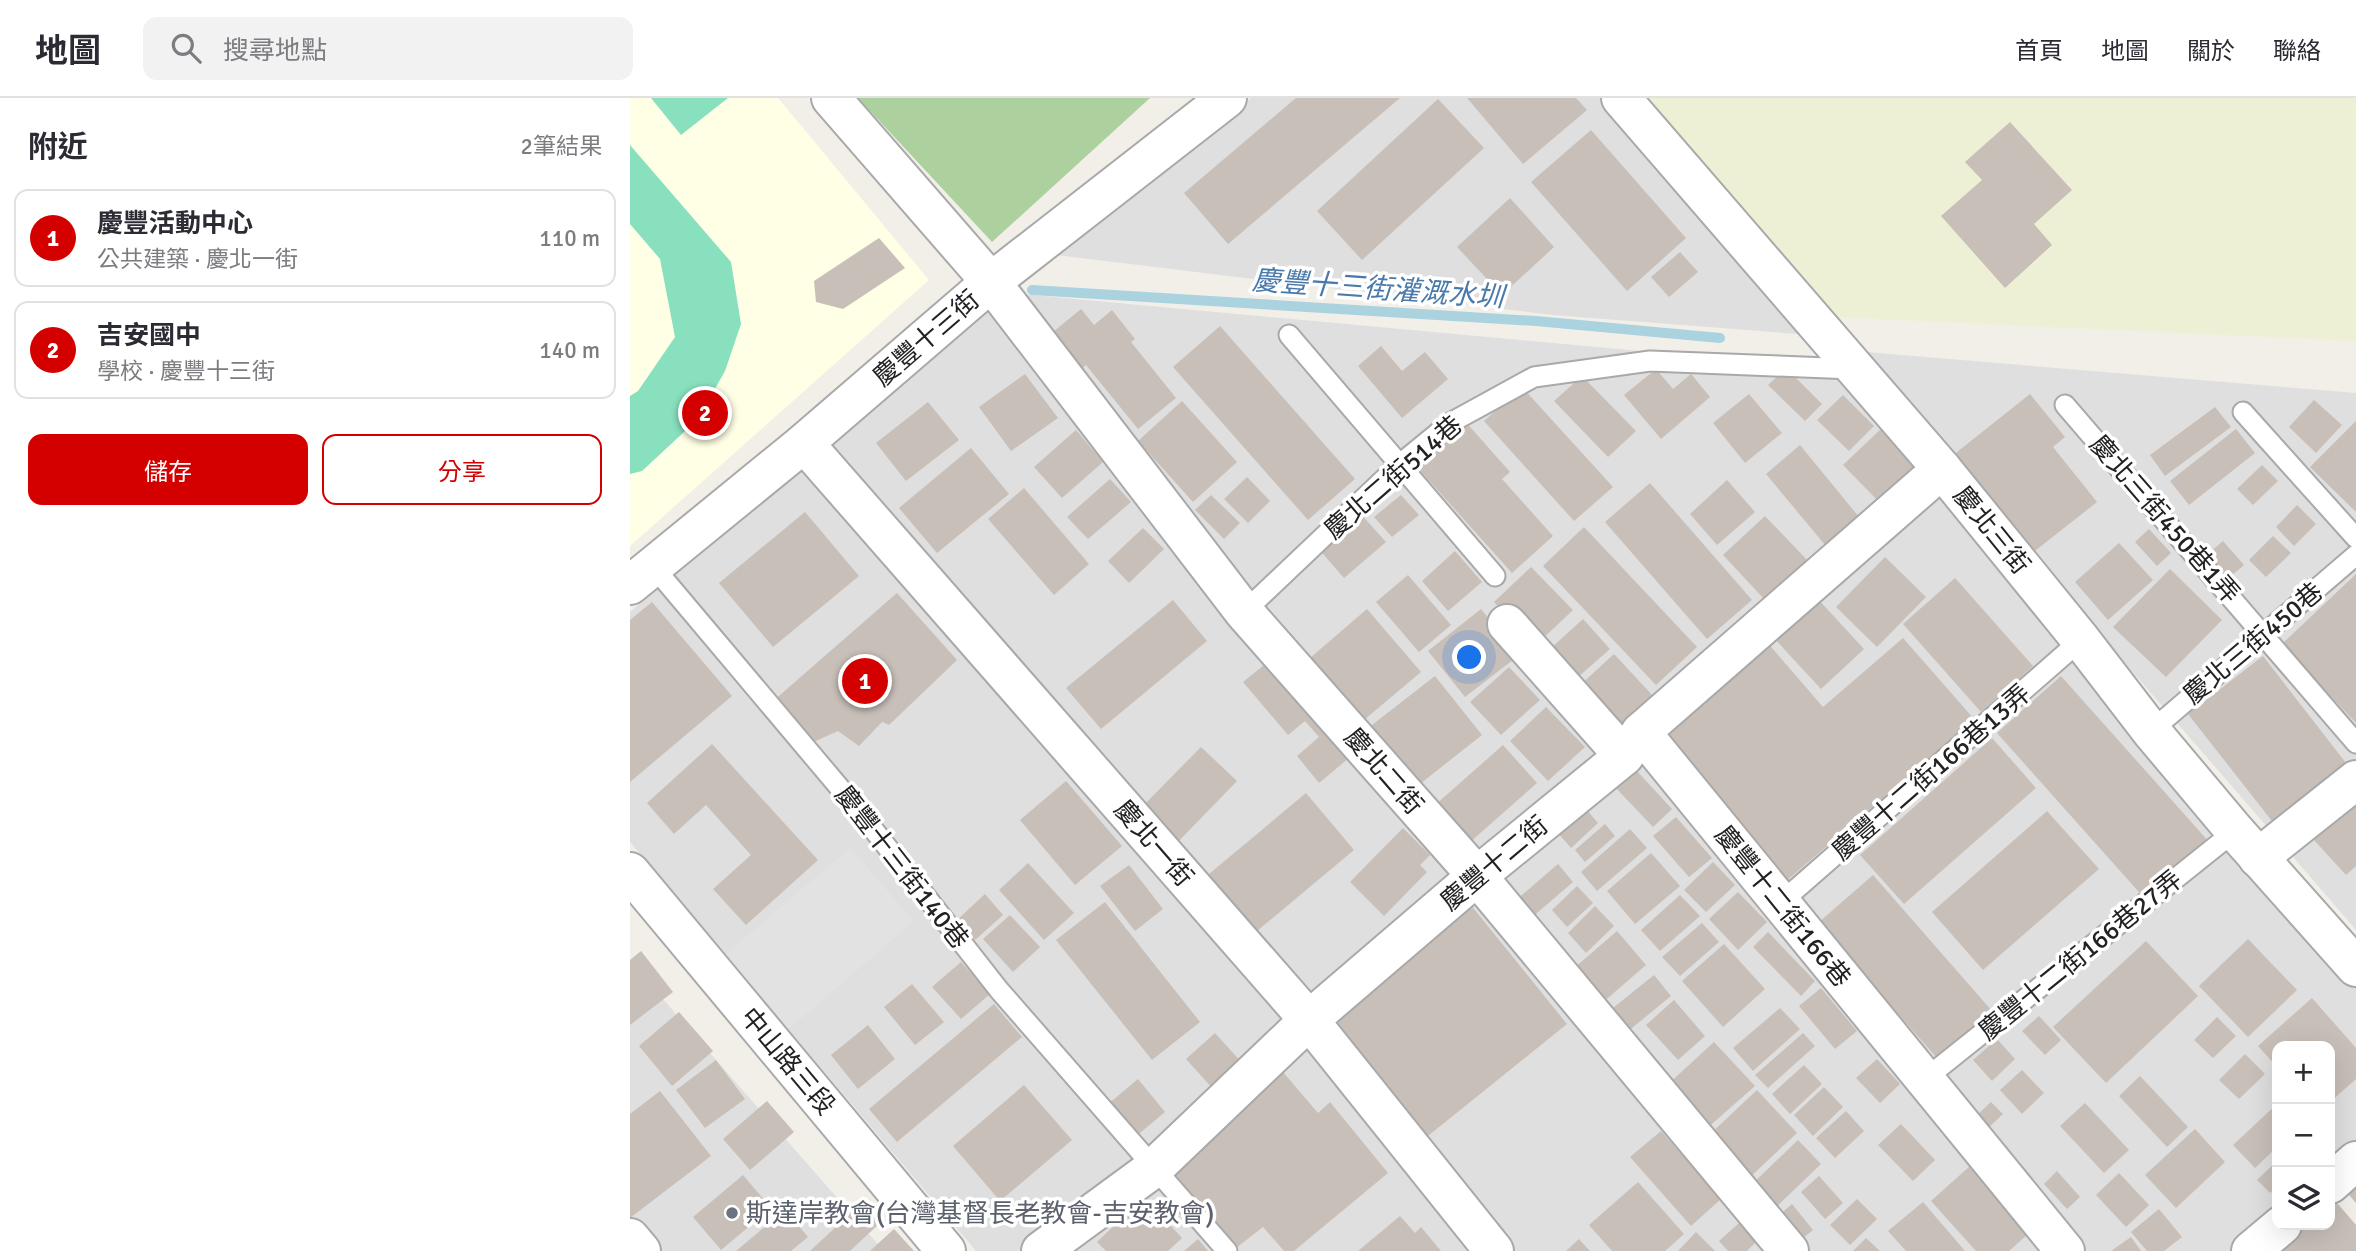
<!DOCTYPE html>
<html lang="zh-TW">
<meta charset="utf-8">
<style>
body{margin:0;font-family:Signika,"Noto Sans TC",sans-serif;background:#f2f2f3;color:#2b2b33}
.controls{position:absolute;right:21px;bottom:21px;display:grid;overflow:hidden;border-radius:14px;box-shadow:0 7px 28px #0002}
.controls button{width:63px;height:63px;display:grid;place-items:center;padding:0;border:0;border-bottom:2px solid #e1e1e2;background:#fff;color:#2b2b33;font:35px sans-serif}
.you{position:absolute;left:840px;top:560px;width:24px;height:24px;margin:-18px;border:5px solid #fff;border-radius:50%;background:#1a73e8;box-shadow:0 0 0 10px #1a73e833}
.badge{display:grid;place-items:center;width:46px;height:46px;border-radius:50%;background:#d40000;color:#fff;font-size:23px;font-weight:700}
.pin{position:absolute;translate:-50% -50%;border:4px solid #fff;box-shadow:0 2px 7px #0006}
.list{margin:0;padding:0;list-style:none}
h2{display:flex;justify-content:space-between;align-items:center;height:91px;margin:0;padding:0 28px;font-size:30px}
h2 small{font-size:23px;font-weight:400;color:#7c7c81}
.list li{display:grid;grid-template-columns:46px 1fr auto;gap:21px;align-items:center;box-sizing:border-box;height:98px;margin:0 14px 14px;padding:0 14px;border:2px solid #e1e1e2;border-radius:14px}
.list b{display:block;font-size:26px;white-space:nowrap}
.list p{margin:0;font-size:23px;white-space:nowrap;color:#7c7c81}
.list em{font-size:23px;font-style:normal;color:#7c7c81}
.actions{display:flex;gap:14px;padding:21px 28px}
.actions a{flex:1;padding:16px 0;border:2px solid #d40000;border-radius:14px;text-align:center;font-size:24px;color:#d40000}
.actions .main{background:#d40000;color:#fff}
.icon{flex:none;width:38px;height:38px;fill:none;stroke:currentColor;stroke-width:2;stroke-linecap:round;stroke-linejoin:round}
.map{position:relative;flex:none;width:1726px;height:1153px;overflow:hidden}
header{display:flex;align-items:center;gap:42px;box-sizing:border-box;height:98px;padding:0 35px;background:#fff;border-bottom:2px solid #e1e1e2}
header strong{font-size:33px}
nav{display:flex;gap:38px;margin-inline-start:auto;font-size:24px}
.search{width:490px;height:63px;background:#f2f2f3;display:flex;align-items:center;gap:18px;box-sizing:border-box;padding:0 24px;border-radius:14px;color:#7c7c81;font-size:26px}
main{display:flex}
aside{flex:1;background:#fff}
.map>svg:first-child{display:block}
</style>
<header>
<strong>地圖</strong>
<div class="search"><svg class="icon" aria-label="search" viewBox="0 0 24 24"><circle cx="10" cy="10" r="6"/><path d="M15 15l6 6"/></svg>搜尋地點</div>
<nav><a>首頁</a><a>地圖</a><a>關於</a><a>聯絡</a></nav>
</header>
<main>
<aside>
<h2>附近<small>2筆結果</small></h2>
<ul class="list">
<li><span class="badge">1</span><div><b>慶豐活動中心</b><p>公共建築 · 慶北一街</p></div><em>110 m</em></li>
<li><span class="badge">2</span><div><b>吉安國中</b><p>學校 · 慶豐十三街</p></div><em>140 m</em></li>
</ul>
<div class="actions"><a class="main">儲存</a><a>分享</a></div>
</aside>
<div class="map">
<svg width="1726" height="1153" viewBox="0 0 1726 1153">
<rect width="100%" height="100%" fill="#f2efe9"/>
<g fill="#e0dfdf">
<path d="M621,0H972L1181,237L922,217L426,157Z"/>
<path d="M369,194L1216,272L1726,866V1053L1700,1076V948H1647V1120L1608,1153H346L0,744V514Z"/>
<path d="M1224,253L1726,295V832L1652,746Z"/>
<path d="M0,863L86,962L254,1153H0Z"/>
</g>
<path fill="#ffffe5" d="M0,0H148L299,182L0,448Z"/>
<path fill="#eef0d5" d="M1011,0H1726V243L1202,219Z"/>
<path fill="#add19e" d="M228,0H520L362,144Z"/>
<g fill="#88e0be">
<path d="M21,0H98L51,37Z"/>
<path d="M0,47L101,164L111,226L95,273L68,321L12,373L0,376V298L8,293L45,239L30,161L0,126Z"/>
</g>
<path fill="#e2e2e2" d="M220,750L284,823L159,931L95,857Z"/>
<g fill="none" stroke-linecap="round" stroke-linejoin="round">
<path stroke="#aad3df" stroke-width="10" d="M402,192L906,223L1090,240"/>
</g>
<g fill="#c7bfb8">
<path d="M666,0H770L598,146L554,95Z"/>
<path d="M837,0H946L957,12L893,66Z"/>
<path d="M808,1L854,50L732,162L687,113Z"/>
<path d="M1380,24L1442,92L1404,126L1422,147L1375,190L1311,118L1352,82L1335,64Z"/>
<path d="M961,32L1056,140L997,193L901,84Z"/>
<path d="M880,100L924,149L872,197L827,149Z"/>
<path d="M249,140L275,170L213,211L186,204L184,183Z"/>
<path d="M1050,154L1068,174L1039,199L1021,179Z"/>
<path d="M451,211L464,227L482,212L505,241L501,244L546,300L508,331L456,267L442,279L412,243Z"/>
<path d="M590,228L725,381L678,422L543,269Z"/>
<path d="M751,248L772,273L795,254L818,281L772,320L728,268Z"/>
<path d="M1156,270L1192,306L1175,323L1138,287Z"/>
<path d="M1026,271L1043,291L1061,276L1080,299L1031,341L994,297Z"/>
<path d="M395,276L428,320L381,353L349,309Z"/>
<path d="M952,278L1006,333L978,359L924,303Z"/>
<path d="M892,289L983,389L944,423L854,323Z"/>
<path d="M1119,296L1152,335L1115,365L1083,325Z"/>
<path d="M1400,296L1435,339L1423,349L1467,404L1401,456L1322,358Z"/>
<path d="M1213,297L1244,328L1219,353L1187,322Z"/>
<path d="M1684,302L1712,327L1686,355L1659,329Z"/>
<path d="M552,303L607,364L563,404L508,343Z"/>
<path d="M298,304L329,342L276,383L246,345Z"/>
<path d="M1585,309L1601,329L1535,378L1520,357Z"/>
<path d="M834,322L880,374L872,381L923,438L882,475L785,367Z"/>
<path d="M1726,323V414L1680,369Z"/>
<path d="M1251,331L1295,377L1258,413L1213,367Z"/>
<path d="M1606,331L1625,355L1559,407L1540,383Z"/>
<path d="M446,332L473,364L432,400L404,369Z"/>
<path d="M1170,347L1229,419L1195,447L1136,376Z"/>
<path d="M341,350L379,396L307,455L269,410Z"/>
<path d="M1632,367L1648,383L1623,407L1607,391Z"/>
<path d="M617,379L640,403L618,425L594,401Z"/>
<path d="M480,381L501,404L458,441L437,419Z"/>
<path d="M1097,382L1125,414L1087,447L1060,416Z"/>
<path d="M1020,385L1122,502L1077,541L975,424Z"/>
<path d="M394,390L459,466L424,497L358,421Z"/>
<path d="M581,397L610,425L594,441L565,412Z"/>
<path d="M771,397L789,417L762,439L744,419Z"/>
<path d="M1667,407L1686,426L1664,448L1646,429Z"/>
<path d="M728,413L756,444L714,480L687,449Z"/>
<path d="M175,414L229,478L143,549L89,485Z"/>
<path d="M1135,418L1178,463L1136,503L1093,457Z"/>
<path d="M954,429L1067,549L1026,587L913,468Z"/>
<path d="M513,430L534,451L499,485L478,463Z"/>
<path d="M1519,431L1541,455L1527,468L1505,444Z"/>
<path d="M1643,438L1661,455L1636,479L1619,462Z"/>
<path d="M1593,443L1614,467L1599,480L1578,456Z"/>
<path d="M1489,445L1523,482L1478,522L1445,484Z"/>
<path d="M825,453L852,484L818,513L792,483Z"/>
<path d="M1255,459L1296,499L1247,549L1206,509Z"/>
<path d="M901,469L943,512L905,548L864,504Z"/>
<path d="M1540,471L1592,522L1536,579L1483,529Z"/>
<path d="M1726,476V625L1652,546Z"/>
<path d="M778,477L821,527L789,554L746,504Z"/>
<path d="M1325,480L1403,568L1351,614L1273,526Z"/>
<path d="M267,495L327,562L259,627L252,624L229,648L208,633L179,646L142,604Z"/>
<path d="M1187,500L1234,551L1191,591L1143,539Z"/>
<path d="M543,502L577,543L471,631L436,590Z"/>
<path d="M22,504L102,598L0,684V522Z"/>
<path d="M737,511L791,574L734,622L680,560Z"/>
<path d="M851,511L888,558L835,599L798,553Z"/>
<path d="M953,521L980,551L947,580L920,551Z"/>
<path d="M1273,540L1344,621L1155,784L1027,637L1136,543L1193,609Z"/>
<path d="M984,556L1023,598L985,632L947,590Z"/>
<path d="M1633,558L1723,674L1649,732L1558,616Z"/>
<path d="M639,563L719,660L689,685L667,658L689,639L675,623L658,637L613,584Z"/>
<path d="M879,569L910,602L871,637L840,604Z"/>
<path d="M805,578L852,637L781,693L733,634Z"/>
<path d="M1431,578L1580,745L1516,802L1367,635Z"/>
<path d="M916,609L955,649L918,683L880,643Z"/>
<path d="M1362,640L1406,690L1274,806L1230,757Z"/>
<path d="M82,646L188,762L116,827L83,791L121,757L76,707L44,736L17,705Z"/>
<path d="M873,647L907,685L830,753L796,715Z"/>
<path d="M571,649L607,683L543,749L507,714Z"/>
<path d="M1005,671L1042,711L1023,729L985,689Z"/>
<path d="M436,683L492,748L445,787L390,722Z"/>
<path d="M676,695L724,752L621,838L573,781Z"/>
<path d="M1726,705V768L1716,777L1684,742Z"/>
<path d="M955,710L968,725L941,750L928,735Z"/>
<path d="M1417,713L1469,771L1353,872L1302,814Z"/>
<path d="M1046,719L1082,760L1059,779L1023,738Z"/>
<path d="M975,726L985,738L955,764L945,752Z"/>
<path d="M773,730L800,757L790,767L797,774L754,818L720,784Z"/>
<path d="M1000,731L1017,750L967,793L951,774Z"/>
<path d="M1021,755L1050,788L1005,826L977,793Z"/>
<path d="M1083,764L1105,787L1076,814L1054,792Z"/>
<path d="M398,765L444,815L414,842L369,792Z"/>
<path d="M928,766L943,784L900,821L885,803Z"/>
<path d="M499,767L533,811L505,833L470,788Z"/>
<path d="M1243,777L1362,913L1307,960L1188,825Z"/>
<path d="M947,788L963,805L937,829L922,812Z"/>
<path d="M1108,794L1137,824L1108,852L1079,821Z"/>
<path d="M355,796L373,817L345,842L327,822Z"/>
<path d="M1050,797L1070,818L1030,853L1011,832Z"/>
<path d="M475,804L570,924L522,962L426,842Z"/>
<path d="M840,806L937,926L793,1042L696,922Z"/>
<path d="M965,808L984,828L956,855L938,835Z"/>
<path d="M380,817L410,849L383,874L353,841Z"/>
<path d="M1072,825L1089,844L1050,878L1032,859Z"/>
<path d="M987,833L1016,867L971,906L942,872Z"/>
<path d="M1138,834L1185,883L1171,898L1123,849Z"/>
<path d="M1618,841L1667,892L1618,939L1569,888Z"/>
<path d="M1516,843L1568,898L1476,985L1423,929Z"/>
<path d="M1094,846L1135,891L1093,929L1052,883Z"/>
<path d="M11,853L43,894L0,927V862Z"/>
<path d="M331,864L360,896L331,921L302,889Z"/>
<path d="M1024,877L1041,898L991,939L973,918Z"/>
<path d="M282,886L314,924L285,947L254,909Z"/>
<path d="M1191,890L1227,933L1205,951L1169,908Z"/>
<path d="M1682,900L1726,950V981L1700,1004V948H1647V969L1628,948Z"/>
<path d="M1044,902L1075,938L1048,962L1016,927Z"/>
<path d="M364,906L392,939L267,1044L239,1011Z"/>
<path d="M1150,910L1170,931L1123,973L1103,950Z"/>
<path d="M49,914L83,953L42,988L9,948Z"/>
<path d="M1409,918L1431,942L1415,957L1392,933Z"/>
<path d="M1587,919L1606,938L1583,960L1564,942Z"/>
<path d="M238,927L265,961L228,991L201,957Z"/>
<path d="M585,935L613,966L584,992L556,961Z"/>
<path d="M1173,935L1185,948L1138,990L1125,977Z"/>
<path d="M1367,941L1385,961L1362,983L1343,962Z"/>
<path d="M1084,944L1125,988L1075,1032L1035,989Z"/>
<path d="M1615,956L1635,976L1609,1001L1589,982Z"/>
<path d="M1247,961L1270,986L1250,1005L1226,980Z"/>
<path d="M86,962L115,1001L75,1030L46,992Z"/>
<path d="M1174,967L1192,986L1160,1016L1142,996Z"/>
<path d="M1392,972L1414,995L1392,1016L1370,992Z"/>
<path d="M653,974L688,1015L700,1004L758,1075L664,1153H654L633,1129L606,1150L538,1068Z"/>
<path d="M1510,978L1558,1029L1537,1049L1489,998Z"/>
<path d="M508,981L535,1014L505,1039L477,1007Z"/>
<path d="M394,987L442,1042L370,1103L323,1048Z"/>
<path d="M1194,989L1213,1009L1183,1038L1164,1017Z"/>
<path d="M1127,992L1167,1035L1119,1080L1079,1037Z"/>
<path d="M30,993L81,1058L0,1120V1016Z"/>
<path d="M137,1003L164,1034L120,1072L93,1041Z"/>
<path d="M1361,1004L1373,1016L1356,1032L1344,1020Z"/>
<path d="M1455,1005L1499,1052L1474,1075L1430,1028Z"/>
<path d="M1647,1006V1049L1625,1070L1603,1047Z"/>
<path d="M1216,1013L1234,1033L1205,1060L1186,1040Z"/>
<path d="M1271,1026L1305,1062L1283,1083L1248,1047Z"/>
<path d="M1565,1031L1595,1064L1546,1110L1515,1077Z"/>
<path d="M1031,1033L1091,1101L1061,1128L1000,1059Z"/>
<path d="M1168,1042L1191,1066L1141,1114L1118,1090Z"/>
<path d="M1647,1063V1089L1640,1095L1627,1082Z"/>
<path d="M1340,1068L1399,1135L1379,1153H1346L1301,1103Z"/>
<path d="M1427,1073L1450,1099L1437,1111L1414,1086Z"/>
<path d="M1489,1075L1519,1107L1496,1129L1466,1097Z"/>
<path d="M113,1077L141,1110L91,1152L63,1119Z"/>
<path d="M1189,1078L1213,1105L1195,1121L1171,1094Z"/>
<path d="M1726,1079V1105L1713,1090Z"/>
<path d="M1008,1084L1054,1136L1035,1153H982L959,1127Z"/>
<path d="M514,1099L552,1140L538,1153H476L467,1144Z"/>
<path d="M1702,1099L1726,1127V1153H1639L1670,1127H1700V1101Z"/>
<path d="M1227,1101L1247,1121L1220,1147L1200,1127Z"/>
<path d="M234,1103L252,1123L220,1153H180Z"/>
<path d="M1293,1104L1335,1153H1276L1258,1133Z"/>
<path d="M1162,1106L1183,1132L1161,1150L1140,1125Z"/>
<path d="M1529,1111L1552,1139L1534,1153H1517L1501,1134Z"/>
<path d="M155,1112L178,1139L161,1153H106Z"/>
<path d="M770,1118L785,1135L791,1129L811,1153H728Z"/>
<path d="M1109,1125L1126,1144L1117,1153H1098L1089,1143Z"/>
<path d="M264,1131L284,1153H240Z"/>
<path d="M1066,1134L1085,1153H1048Z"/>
<path d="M1501,1139L1511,1153H1481Z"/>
<path d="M1236,1140L1250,1153H1223Z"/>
<path d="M568,1141L578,1153H554Z"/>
<path d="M949,1141L960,1153H936Z"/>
</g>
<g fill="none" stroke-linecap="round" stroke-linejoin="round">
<defs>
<g id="service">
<path d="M659,237L865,478"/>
<path d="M1435,307L1726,645"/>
<path d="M1613,314L1726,440"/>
<path d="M22,467L225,708L369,892L597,1153"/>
<path d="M614,514L770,366L820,325L904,279L1020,263L1223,271"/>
<path d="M1521,633L1726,457"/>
<path d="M1150,805L1451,542"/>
<path d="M1295,981L1605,733"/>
</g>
<g id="minor">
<path d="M201,0L361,184L614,514L847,778L1159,1153"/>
<path d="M991,0L1312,371L1451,542L1521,633L1605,733L1726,869"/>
<path d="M174,345L679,922L864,1153"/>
<path d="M0,487L174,345L361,184L597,0"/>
<path d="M877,526L994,658"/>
<path d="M1011,634L1435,1153"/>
<path d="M1628,760L1726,682"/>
<path d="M1700,1086L1726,1063"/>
<path d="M0,1140L11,1153"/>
<path d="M411,1153L524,1070L679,922L847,778L994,658L1011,634L1312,371"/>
<path d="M1621,1153L1652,1127"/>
</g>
<path id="tertiary" d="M0,774L316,1153"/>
</defs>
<use href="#service" stroke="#a9a9a9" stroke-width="23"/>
<use href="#minor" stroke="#a9a9a9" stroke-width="42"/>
<use href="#tertiary" stroke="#a9a9a9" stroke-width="42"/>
<use href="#service" stroke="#fff" stroke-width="19"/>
<use href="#minor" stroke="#fff" stroke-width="38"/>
<use href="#tertiary" stroke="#fff" stroke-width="38"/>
</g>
<circle fill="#6b7280" stroke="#fff" stroke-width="2.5" cx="102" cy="1115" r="7"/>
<g text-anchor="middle" stroke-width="7" stroke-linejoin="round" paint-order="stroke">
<g font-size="26" fill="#222" stroke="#fff">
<text transform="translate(296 240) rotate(-41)" y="9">慶豐十三街</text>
<text transform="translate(763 379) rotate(-41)" y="9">慶北二街514巷</text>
<text transform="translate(1535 421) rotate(49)" y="9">慶北三街450巷1弄</text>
<text transform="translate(1362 432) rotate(51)" y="9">慶北三街</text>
<text transform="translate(1623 545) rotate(-40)" y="9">慶北三街450巷</text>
<text transform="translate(754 673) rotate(49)" y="9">慶北二街</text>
<text transform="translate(1301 674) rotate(-41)" y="9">慶豐十二街166巷13弄</text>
<text transform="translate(524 745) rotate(49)" y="9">慶北一街</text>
<text transform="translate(864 765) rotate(-40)" y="9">慶豐十二街</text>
<text transform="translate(272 769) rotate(52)" y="9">慶豐十三街140巷</text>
<text transform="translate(1153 808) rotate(51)" y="9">慶豐十二街166巷</text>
<text transform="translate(1450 857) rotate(-39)" y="9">慶豐十二街166巷27弄</text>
<text transform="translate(158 963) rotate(50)" y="9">中山路三段</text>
</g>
<g font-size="26" fill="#5b616d" stroke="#fff" text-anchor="start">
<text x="116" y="1124">斯達岸教會(台灣基督長老教會-吉安教會)</text>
</g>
<g font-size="28" font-style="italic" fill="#4a7aab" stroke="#fff">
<text transform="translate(748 190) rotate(4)" y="10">慶豐十三街灌溉水圳</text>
</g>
</g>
</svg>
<div class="controls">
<button>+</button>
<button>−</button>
<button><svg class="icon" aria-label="layers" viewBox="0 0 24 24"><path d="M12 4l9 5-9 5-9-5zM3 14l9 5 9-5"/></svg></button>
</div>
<div class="you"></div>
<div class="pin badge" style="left:235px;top:583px">1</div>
<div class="pin badge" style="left:75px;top:315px">2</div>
</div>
</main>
